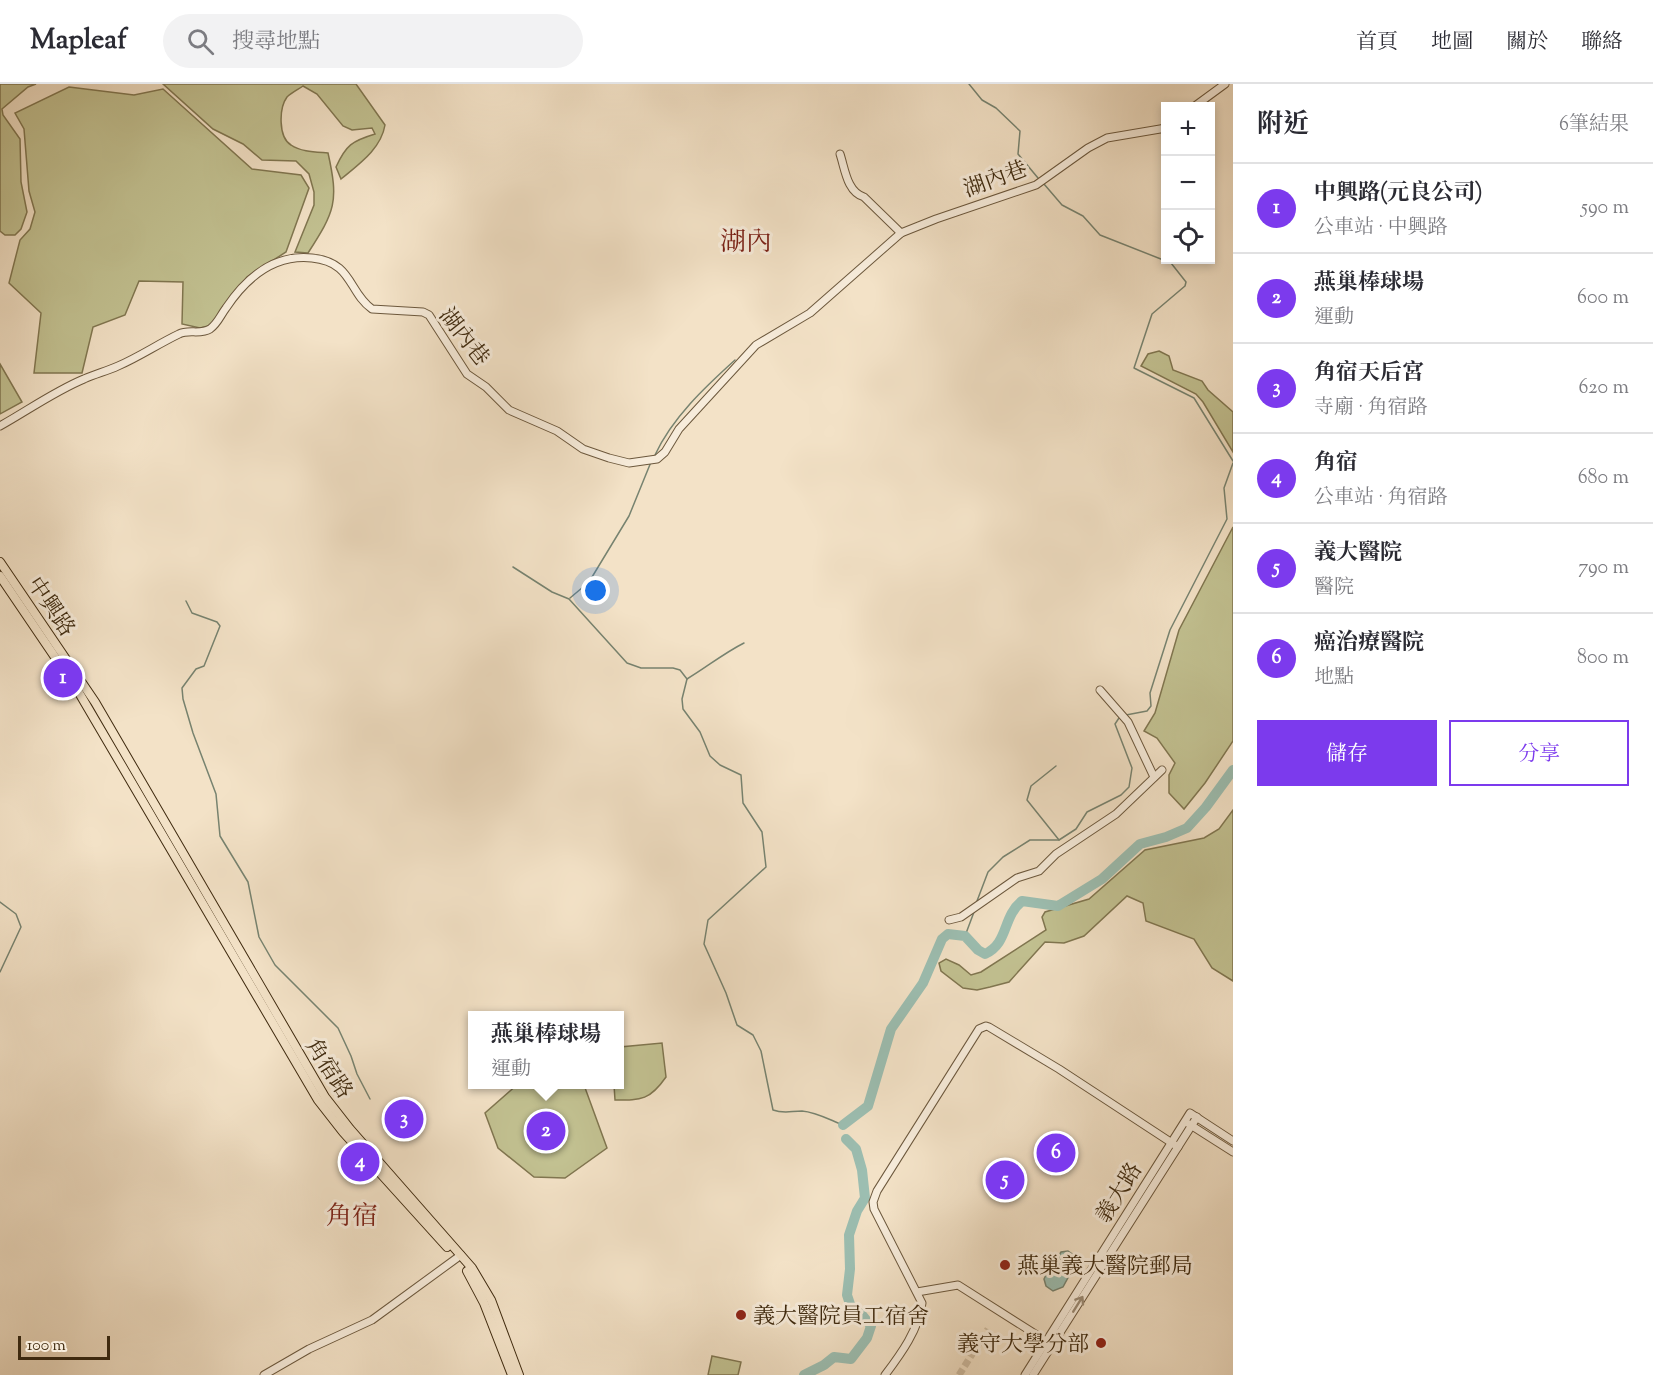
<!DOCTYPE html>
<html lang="zh-TW">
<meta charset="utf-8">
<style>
body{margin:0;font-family:"Sorts Mill Goudy","Noto Serif TC",serif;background:#f2f2f3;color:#2b2b33}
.controls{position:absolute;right:18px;top:18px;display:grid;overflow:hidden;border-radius:0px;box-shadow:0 3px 9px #0003}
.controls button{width:54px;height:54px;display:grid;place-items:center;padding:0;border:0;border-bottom:2px solid #e1e1e2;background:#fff;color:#2b2b33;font:30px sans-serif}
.scale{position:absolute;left:18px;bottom:15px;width:92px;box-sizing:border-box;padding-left:6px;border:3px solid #3f2a0f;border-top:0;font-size:16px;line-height:21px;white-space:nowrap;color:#3f2a0f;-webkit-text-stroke:4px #f7ecdb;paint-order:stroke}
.you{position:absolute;left:596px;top:507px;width:21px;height:21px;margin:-15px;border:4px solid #fff;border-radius:50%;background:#1a73e8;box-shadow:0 0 0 9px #1a73e833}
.badge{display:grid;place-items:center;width:39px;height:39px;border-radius:50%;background:#7c3aed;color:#fff;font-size:20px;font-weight:700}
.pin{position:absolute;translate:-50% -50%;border:3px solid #fff;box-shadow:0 2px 6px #0006}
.popup{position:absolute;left:468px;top:927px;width:156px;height:78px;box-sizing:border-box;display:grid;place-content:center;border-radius:0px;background:#fff;filter:drop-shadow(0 2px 4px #0005);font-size:20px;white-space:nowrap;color:#7c7c81}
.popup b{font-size:22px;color:#2b2b33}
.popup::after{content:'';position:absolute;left:50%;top:100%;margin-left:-12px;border:12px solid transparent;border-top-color:#fff}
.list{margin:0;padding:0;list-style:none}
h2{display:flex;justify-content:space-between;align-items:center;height:78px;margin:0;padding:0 24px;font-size:26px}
h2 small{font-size:20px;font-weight:400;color:#7c7c81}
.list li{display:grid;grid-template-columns:39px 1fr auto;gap:18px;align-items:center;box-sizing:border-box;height:90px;padding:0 24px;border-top:2px solid #e1e1e2}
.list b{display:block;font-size:22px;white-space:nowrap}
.list p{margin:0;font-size:20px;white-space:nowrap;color:#7c7c81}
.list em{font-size:20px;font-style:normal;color:#7c7c81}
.actions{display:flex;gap:12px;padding:18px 24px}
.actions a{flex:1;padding:14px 0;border:2px solid #7c3aed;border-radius:0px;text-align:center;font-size:21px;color:#7c3aed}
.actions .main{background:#7c3aed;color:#fff}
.icon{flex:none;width:33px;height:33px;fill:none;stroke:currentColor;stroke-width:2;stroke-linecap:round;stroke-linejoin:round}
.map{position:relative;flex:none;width:1233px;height:1291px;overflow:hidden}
header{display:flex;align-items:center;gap:36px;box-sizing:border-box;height:84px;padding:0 30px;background:#fff;border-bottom:2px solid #e1e1e2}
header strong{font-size:28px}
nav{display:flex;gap:33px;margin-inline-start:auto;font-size:21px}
.search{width:420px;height:54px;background:#f2f2f3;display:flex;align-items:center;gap:15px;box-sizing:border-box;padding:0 21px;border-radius:33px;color:#7c7c81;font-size:22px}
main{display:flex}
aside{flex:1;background:#fff}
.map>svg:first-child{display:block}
</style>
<header>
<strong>Mapleaf</strong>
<div class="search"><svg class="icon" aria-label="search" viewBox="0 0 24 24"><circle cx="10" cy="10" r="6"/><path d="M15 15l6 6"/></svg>搜尋地點</div>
<nav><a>首頁</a><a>地圖</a><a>關於</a><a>聯絡</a></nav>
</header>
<main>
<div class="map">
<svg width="1233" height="1291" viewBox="0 0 1233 1291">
<rect width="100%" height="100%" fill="#f3e2c7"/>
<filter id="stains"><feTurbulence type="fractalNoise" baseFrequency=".00333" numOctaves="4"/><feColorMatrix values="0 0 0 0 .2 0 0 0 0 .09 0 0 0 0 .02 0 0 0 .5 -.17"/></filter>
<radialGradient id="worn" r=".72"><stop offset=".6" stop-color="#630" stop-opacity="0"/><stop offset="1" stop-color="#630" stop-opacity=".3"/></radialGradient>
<g fill="#c2c191" stroke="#807650" stroke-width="1.5">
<path d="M0,0H36L28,3L2,25L3,31L20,55L21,98L27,128L21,145L15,151H5L0,147Z"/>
<path d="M163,0H356L385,41C381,65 359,80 341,95L336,83C346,61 352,57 375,50L372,44L352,46L343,42L317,10L303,2C299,5 291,9 287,13C279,24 278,53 291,61C301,68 316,68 328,69C339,118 335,127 308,169L295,168L314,121V108L309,90L296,77L262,76L243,60L213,45Z"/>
<path d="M69,3L134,11L163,5L252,85L301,91L309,104L286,168L247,193L212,241L200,244L182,240L183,198L139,197L125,231L93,243L82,289H34L41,229L9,199L20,156L30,145L35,128L29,107L24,45L15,29Z"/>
<path d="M1159,267L1169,272L1173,286L1202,297L1208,306L1233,328V368L1203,318L1196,310L1141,282L1148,270Z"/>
<path d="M0,280L22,318L0,330Z"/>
<path d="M1233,443V657L1205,699L1184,725L1169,709V691L1175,679L1157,654L1144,647L1155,629L1179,546Z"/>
<path d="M1233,726V897L1212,884L1194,855L1146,837L1143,819L1127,812L1084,852L1064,859L1045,858L1009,898L990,903L977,906L963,904L941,887L939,879L946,875L959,881L971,891L981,888L1046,846L1042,833L1045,828L1089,815L1145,766L1204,754L1219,745Z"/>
<path d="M662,959L666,993C650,1016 642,1016 615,1016L614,1001L620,1000V963Z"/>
<path d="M518,1000L584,1001L607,1064L565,1094L534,1093L498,1064L485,1029Z"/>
<path d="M712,1272L741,1278L738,1291H708Z"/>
</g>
<path fill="#9cbeb1" stroke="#778370" stroke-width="1.5" d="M1068,1167L1075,1172L1076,1179L1063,1203L1053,1207L1046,1202L1044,1195L1047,1189L1051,1191L1061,1176L1058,1173L1061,1168Z"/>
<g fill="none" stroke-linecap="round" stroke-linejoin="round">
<g stroke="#778370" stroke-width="1.5">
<path d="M969,0L982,16L996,24L1020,47L1018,70L1038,94"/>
<path d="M1044,100L1062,121L1083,132L1100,151L1171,179L1186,198L1185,202L1152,230L1134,284L1194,314L1233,377"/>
<path d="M655,371C672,334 705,303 735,276"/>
<path d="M513,483L552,508L569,515L627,579L641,584H673L680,586L687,595L682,615L683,625L700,648L710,672L720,681L741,691L743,719L762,748L766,783L708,836L704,860L726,909L737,941L753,951L761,967L773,1026C784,1030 791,1027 802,1027C816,1028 830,1036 843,1041"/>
<path d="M570,514L589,498L629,432L651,378"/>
<path d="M186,517L192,529L217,538L220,542L204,582L196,585L182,604L183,615L193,649L216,710L220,752L248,798L259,853L275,881L338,944L351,972L357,990L370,1015"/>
<path d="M687,595C707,583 724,569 744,559"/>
<path d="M1126,631L1147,627L1151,622L1150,609L1170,546L1227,435L1224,404L1233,379"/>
<path d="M1056,682L1031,702L1027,716L1059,756"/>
<path d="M977,817L988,788L1003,773L1030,756H1059L1076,745L1087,728L1121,711L1129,703L1132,684L1115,640L1119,634"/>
<path d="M0,818L16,830L21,843L0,888"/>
<path d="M965,852L974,828"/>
</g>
<g stroke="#9cbeb1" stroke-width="10">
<path d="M843,1041L868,1022L891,945L923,899L942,855L948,850L965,852L978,866L985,870C1009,859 1002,833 1022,817L1058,822L1102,795L1140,760L1166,753L1187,744L1206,723L1233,686"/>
<path d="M804,1291L824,1281L834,1273L851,1275L867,1254L871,1242L863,1232L851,1223L847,1211L850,1185L849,1151L857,1127L865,1114L862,1086L856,1065L846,1055"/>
</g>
<path stroke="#cfbda2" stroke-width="7" stroke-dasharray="7 3.5" stroke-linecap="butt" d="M959,1291L988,1245"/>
<defs>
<g id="minor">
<path d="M1195,22L1225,0"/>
<path d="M840,70C845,85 847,108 864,113L901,149"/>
<path d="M0,342C27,327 55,307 84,295C95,290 107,287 118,282C139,273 158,260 179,250C188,245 201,251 210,245C218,239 220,232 226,224C246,194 274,170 312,174C353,178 348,208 372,225L423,228L429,231L467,290L486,303L509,326L557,347L583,365L609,374L629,379L657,375L665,368L679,345L756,261L810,229L901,149L936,135L1036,101L1088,64L1107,54L1166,44"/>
<path d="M1100,606L1128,638L1154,693"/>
<path d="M949,836L961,833L1017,794L1039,787L1056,770L1116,730L1162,686"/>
<path d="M1189,1040L1233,1068"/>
<path d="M917,1208L958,1201L1040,1253L1046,1258V1262"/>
<path d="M264,1291L309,1265L372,1236L461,1171"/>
<path d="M885,1291C901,1270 919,1245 922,1219L874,1125L873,1118L877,1107L979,945L986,942L989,943L1059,985L1178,1063"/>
<path d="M1025,1291L1190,1029L1233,1057"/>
<path d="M1033,1291L1197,1033"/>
</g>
<g id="major">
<path d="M0,478L95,618L325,1013L350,1045L472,1184L491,1216L519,1291"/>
<path d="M0,492L78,607L318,1016L343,1048L447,1163"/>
<path d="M467,1187L484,1219L512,1291"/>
</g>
</defs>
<use href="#minor" stroke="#6c583d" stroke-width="9"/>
<use href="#major" stroke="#3f2a0f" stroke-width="10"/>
<use href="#minor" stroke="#f7ecdb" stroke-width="7"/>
<use href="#major" stroke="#f3e2c7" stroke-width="8"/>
</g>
<defs><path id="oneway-shaft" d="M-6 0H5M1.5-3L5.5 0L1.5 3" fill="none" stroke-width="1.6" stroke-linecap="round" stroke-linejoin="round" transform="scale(1.5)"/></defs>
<use stroke="#9b8b75" href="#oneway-shaft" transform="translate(1078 1220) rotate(-58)"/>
<g fill="#8f2418" stroke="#f7ecdb" stroke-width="2">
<circle cx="1005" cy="1181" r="6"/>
<circle cx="741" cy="1231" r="6"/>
<circle cx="1101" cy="1259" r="6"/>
</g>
<g text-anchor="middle" stroke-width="6" stroke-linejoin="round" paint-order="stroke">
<g font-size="22" fill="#3f2a0f" stroke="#f7ecdb">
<text transform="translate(995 94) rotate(-20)" y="8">湖內巷</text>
<text transform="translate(465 252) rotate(52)" y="8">湖內巷</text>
<text transform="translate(52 522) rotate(56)" y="8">中興路</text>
<text transform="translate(330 984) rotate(57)" y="8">角宿路</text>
<text transform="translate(1118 1108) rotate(-58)" y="8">義大路</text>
</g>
<g font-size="22" fill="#3f2a0f" stroke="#f7ecdb" text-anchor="start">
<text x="1017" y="1189">燕巢義大醫院郵局</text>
<text x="753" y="1239">義大醫院員工宿舍</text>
<text x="1089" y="1267" text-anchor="end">義守大學分部</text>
</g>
<g font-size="26" fill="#7a1f14" stroke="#f7ecdb">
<text x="746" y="166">湖內</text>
<text x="352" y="1140">角宿</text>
</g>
</g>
<rect width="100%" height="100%" filter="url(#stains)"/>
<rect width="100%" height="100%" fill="url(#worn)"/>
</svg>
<div class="controls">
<button>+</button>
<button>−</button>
<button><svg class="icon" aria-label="locate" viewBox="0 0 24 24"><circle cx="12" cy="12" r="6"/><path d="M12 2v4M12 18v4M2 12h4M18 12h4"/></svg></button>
</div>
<div class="scale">100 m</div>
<div class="you"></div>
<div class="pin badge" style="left:63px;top:594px">1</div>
<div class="pin badge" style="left:546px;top:1047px">2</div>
<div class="popup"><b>燕巢棒球場</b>運動</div>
<div class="pin badge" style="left:404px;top:1035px">3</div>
<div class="pin badge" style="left:360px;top:1078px">4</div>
<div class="pin badge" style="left:1005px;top:1096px">5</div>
<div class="pin badge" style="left:1056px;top:1069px">6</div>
</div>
<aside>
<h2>附近<small>6筆結果</small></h2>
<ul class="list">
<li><span class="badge">1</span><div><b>中興路(元良公司)</b><p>公車站 · 中興路</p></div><em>590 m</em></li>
<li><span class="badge">2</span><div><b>燕巢棒球場</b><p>運動</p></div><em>600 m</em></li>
<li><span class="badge">3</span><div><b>角宿天后宮</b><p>寺廟 · 角宿路</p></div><em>620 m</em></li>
<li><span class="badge">4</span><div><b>角宿</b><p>公車站 · 角宿路</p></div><em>680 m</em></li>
<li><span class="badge">5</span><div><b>義大醫院</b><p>醫院</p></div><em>790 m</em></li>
<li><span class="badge">6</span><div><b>癌治療醫院</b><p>地點</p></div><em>800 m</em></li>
</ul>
<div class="actions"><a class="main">儲存</a><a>分享</a></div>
</aside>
</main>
